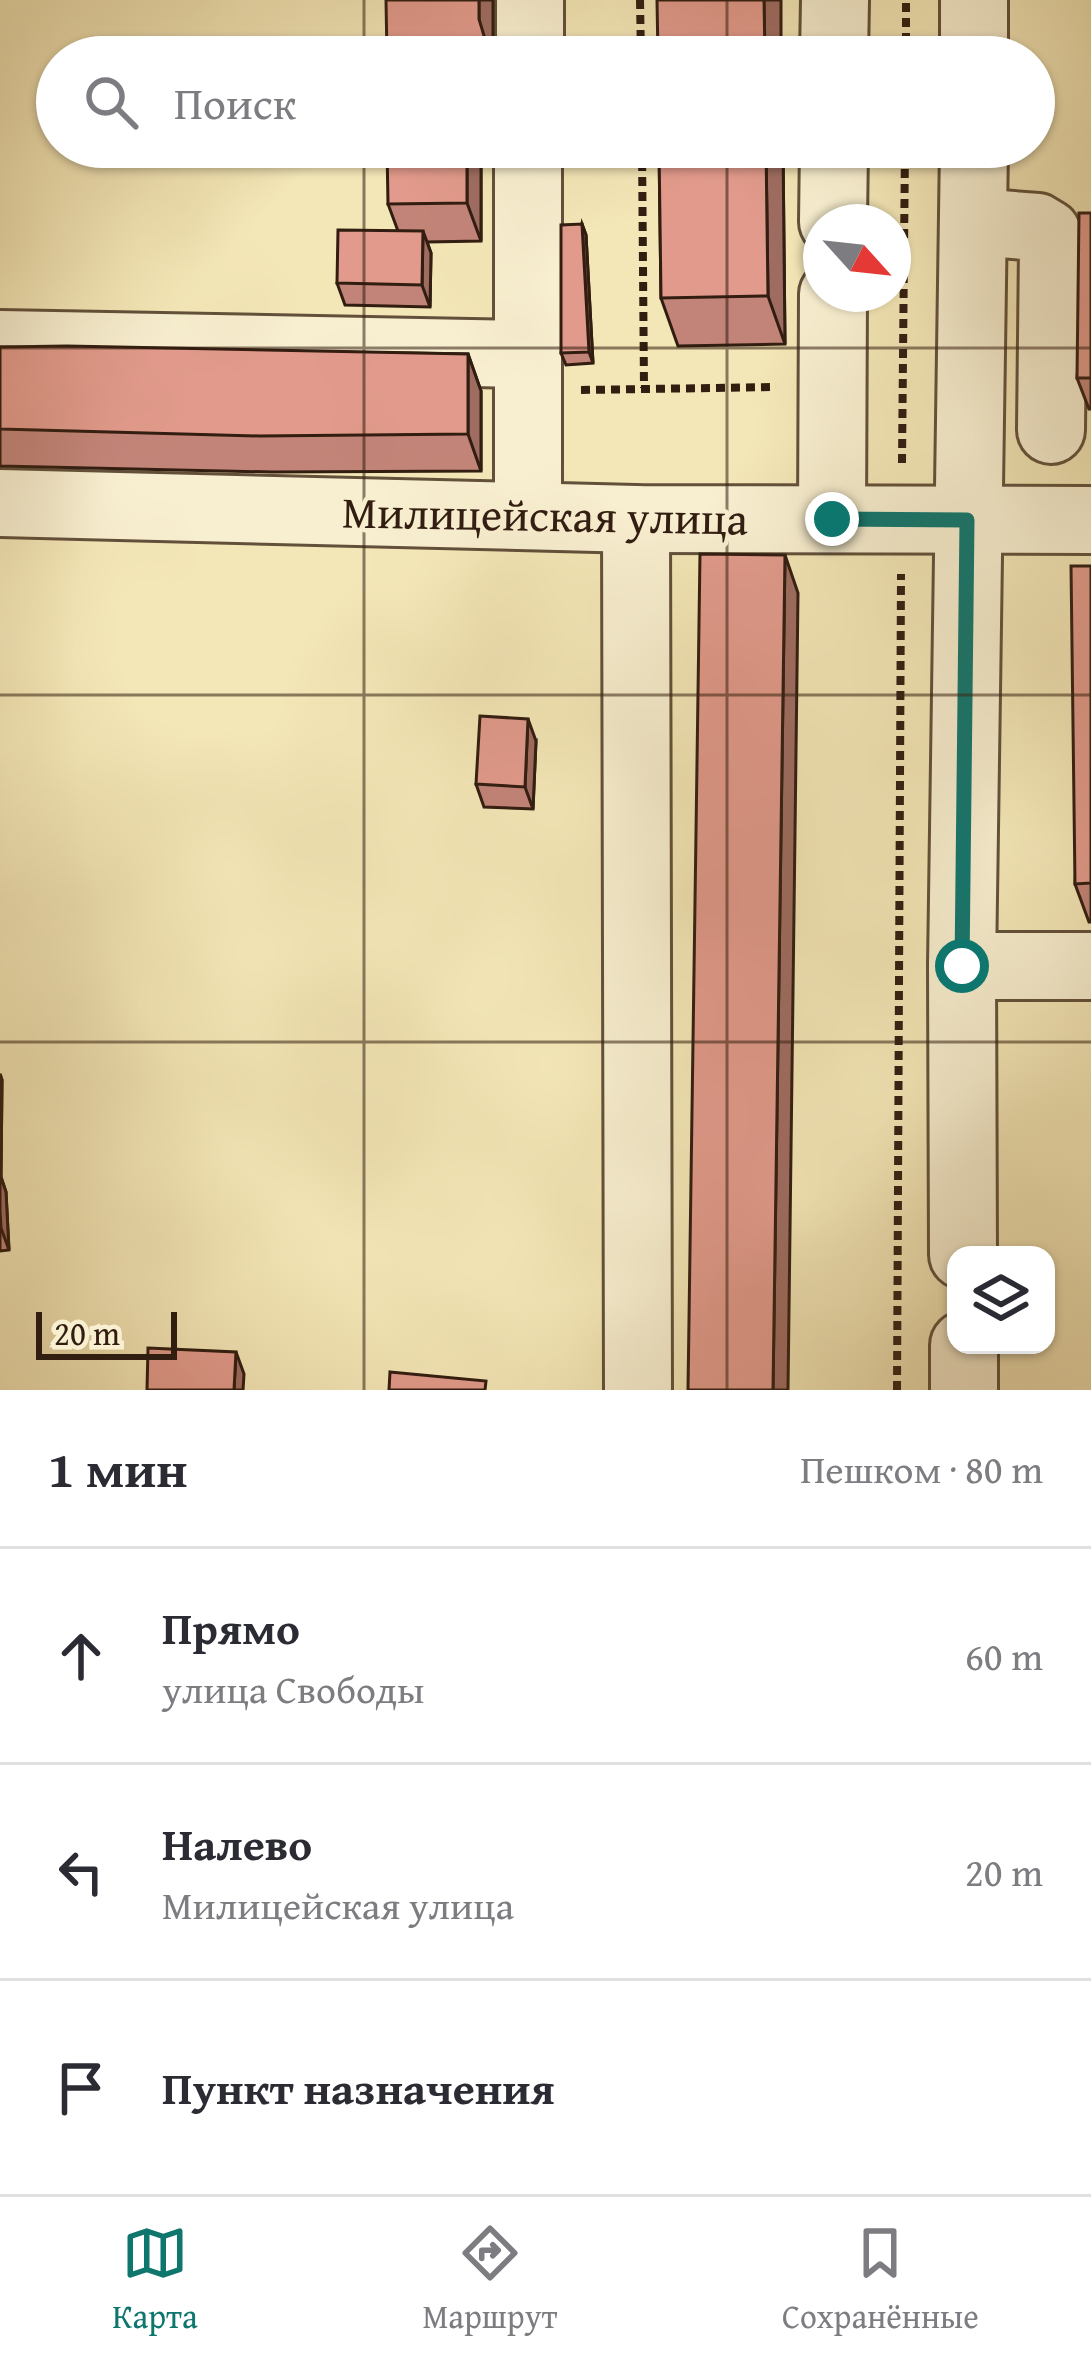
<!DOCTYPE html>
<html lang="ru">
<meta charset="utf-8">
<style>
body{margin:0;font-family:"Gentium Book Plus",serif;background:#f2f2f3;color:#2b2b33}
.controls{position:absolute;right:36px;bottom:36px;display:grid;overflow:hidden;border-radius:24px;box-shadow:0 3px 9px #0004}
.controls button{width:108px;height:108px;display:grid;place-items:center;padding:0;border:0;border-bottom:3px solid #e1e1e2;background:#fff;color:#2b2b33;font:60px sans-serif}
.compass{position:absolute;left:803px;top:204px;width:108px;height:108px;border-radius:50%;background:#fff;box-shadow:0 3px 9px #0004;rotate:117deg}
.scale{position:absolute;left:36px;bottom:30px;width:141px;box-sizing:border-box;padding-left:12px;border:6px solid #321d11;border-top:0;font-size:33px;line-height:42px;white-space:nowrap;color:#321d11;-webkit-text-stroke:9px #f8efd0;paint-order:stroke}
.stop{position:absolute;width:36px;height:36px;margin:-27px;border:9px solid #0f766e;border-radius:50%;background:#fff}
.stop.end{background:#0f766e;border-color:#fff;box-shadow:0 3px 12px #0008}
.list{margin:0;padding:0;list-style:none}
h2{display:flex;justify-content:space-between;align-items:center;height:156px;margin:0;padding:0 48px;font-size:51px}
h2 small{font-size:39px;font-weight:400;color:#7c7c81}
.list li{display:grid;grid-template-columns:78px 1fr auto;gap:36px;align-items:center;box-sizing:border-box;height:216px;padding:0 48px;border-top:3px solid #e1e1e2}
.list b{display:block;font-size:45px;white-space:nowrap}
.list p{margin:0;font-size:39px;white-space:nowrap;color:#7c7c81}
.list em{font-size:39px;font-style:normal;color:#7c7c81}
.icon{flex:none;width:66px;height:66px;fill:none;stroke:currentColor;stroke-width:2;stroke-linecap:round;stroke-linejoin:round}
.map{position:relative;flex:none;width:1091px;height:1390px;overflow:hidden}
.search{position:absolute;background:#fff;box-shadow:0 3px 9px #0004;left:36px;right:36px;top:36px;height:132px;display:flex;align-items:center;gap:30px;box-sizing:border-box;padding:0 42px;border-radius:66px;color:#7c7c81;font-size:45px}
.sheet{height:804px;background:#fff}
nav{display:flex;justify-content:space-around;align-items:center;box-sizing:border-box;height:168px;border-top:3px solid #e1e1e2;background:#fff;font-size:33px;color:#7c7c81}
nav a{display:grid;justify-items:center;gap:6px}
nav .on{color:#0f766e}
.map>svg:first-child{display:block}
</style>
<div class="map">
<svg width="1091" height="1390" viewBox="0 0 1091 1390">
<rect width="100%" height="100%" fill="#f4e7b7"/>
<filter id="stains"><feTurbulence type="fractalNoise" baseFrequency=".00167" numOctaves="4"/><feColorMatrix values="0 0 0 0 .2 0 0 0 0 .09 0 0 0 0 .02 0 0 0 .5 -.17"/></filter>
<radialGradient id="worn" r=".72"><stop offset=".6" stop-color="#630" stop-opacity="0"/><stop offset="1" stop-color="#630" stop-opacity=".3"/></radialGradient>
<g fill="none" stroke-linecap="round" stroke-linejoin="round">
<defs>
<g id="minor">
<path d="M974,0V57"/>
<path d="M530,57V0"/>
<path d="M834,57L835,0"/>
<path d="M833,222L834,147"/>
<path d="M975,222L1037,227L1047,233L1053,247L1051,430"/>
<path d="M0,344L526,354"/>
<path d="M0,503L636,519L1091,520"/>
<path d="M528,516V147"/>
<path d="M636,519L638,1390"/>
<path d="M832,519L833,294"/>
<path d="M962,966H1091"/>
<path d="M963,1255L962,966L974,147"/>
<path d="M964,1345V1390"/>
</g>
</defs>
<use href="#minor" stroke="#62503a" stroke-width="72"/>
<g stroke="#321d11" stroke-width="8" stroke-dasharray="9 6" stroke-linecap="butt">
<path d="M640,0L641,57"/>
<path d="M906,57V0"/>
<path d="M642,147L644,388"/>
<path d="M581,390L776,387"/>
<path d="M902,463L905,147"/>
<path d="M897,1390L901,574"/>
</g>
<use href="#minor" stroke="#f8efd0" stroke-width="66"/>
</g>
<g fill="#c28478" stroke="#321d11" stroke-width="3">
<path d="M481,147V241L427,242L431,253L430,307L345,305L337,283L398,231L388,204Z"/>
<path d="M659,147H783L785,344L678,346L661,298Z"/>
<path d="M1091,213V409H1089L1077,378Z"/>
<path d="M582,224L586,235L593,363L566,365L561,353Z"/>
<path d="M0,347L468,354L481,391V471L272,472L0,466Z"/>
<path d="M1091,566V922H1089L1075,884Z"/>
<path d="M536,741L533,809L484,807L476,784Z"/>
<path d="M0,1074L2,1080L1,1177L6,1192L9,1250L0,1251Z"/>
</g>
<g fill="#9e6c61" stroke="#321d11" stroke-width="3">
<path d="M479,0H493V57H485L479,19Z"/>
<path d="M764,0H781V57H765Z"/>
<path d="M467,147H481V241L467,203Z"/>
<path d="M766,147H783L785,344L768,296Z"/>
<path d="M582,224L586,235L593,363L589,352Z"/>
<path d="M423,231L431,253L430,307L422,285Z"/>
<path d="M468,354L481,391V471L468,434Z"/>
<path d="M785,555L798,593L788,1390H773Z"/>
<path d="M528,719L536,741L533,809L525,787Z"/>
<path d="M0,1074L2,1080L1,1177L6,1192L9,1250L1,1228L0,1211Z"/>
<path d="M236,1352L244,1374L243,1390H234Z"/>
</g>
<g fill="#e19a8b" stroke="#321d11" stroke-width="3">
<path d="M386,0H479V19L485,39V57H387Z"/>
<path d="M657,0H764L765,57H658Z"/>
<path d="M387,147H467V203L388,204Z"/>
<path d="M659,147H766L768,296L661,298Z"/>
<path d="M1079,213H1091V378H1077Z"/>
<path d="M582,224L589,352L561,353V225Z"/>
<path d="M338,230L423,231L422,285L337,283Z"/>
<path d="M67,346L468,354V434L259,436L0,429V347Z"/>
<path d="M700,554L785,555L773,1390H688Z"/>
<path d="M1071,566H1091V883L1075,884Z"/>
<path d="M480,716L528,719L525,787L476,784Z"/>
<path d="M148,1348L236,1352L234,1390H147Z"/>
<path d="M390,1372L486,1381L485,1390H389Z"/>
</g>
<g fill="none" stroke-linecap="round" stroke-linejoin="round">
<path stroke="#0f766e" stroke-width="15" d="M832,519L967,520L962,966"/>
</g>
<path fill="none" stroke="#321d11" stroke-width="3" stroke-opacity="0.55" d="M364,0V57M727,0V57M364,147V1390M727,147V1390M0,348H1091M0,695H1091M0,1042H1091"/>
<g text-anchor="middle" stroke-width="9" stroke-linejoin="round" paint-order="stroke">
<g font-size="45" fill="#321d11" stroke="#f8efd0">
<text transform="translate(545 515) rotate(1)" y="16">Милицейская улица</text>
</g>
</g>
<rect width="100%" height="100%" filter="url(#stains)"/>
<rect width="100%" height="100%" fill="url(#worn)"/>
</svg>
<div class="controls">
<button><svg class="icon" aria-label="layers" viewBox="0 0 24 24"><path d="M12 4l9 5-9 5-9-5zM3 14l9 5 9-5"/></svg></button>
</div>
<svg class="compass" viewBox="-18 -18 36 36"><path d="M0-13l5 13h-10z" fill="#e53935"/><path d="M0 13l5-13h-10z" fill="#7c7c81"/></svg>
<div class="scale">20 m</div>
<div class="stop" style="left:962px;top:966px"></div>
<div class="stop end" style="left:832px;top:519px"></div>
<div class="search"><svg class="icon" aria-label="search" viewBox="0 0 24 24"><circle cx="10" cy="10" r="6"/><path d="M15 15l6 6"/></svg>Поиск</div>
</div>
<section class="sheet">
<h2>1 мин<small>Пешком · 80 m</small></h2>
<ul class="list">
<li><svg class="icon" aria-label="ahead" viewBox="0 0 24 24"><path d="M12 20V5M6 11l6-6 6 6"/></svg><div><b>Прямо</b><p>улица Свободы</p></div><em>60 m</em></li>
<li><svg class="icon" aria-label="left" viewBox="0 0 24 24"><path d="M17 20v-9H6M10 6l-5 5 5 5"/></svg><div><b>Налево</b><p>Милицейская улица</p></div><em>20 m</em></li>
<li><svg class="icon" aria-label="arrive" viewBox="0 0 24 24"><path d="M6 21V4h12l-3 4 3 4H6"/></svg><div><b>Пункт назначения</b></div></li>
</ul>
</section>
<nav>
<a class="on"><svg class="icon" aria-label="map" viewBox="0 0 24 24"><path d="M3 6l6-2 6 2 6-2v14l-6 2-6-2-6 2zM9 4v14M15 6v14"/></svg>Карта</a>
<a><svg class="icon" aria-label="directions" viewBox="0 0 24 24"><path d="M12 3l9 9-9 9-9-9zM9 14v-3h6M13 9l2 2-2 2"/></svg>Маршрут</a>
<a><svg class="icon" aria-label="saved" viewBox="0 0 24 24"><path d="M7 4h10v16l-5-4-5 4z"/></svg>Сохранённые</a>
</nav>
